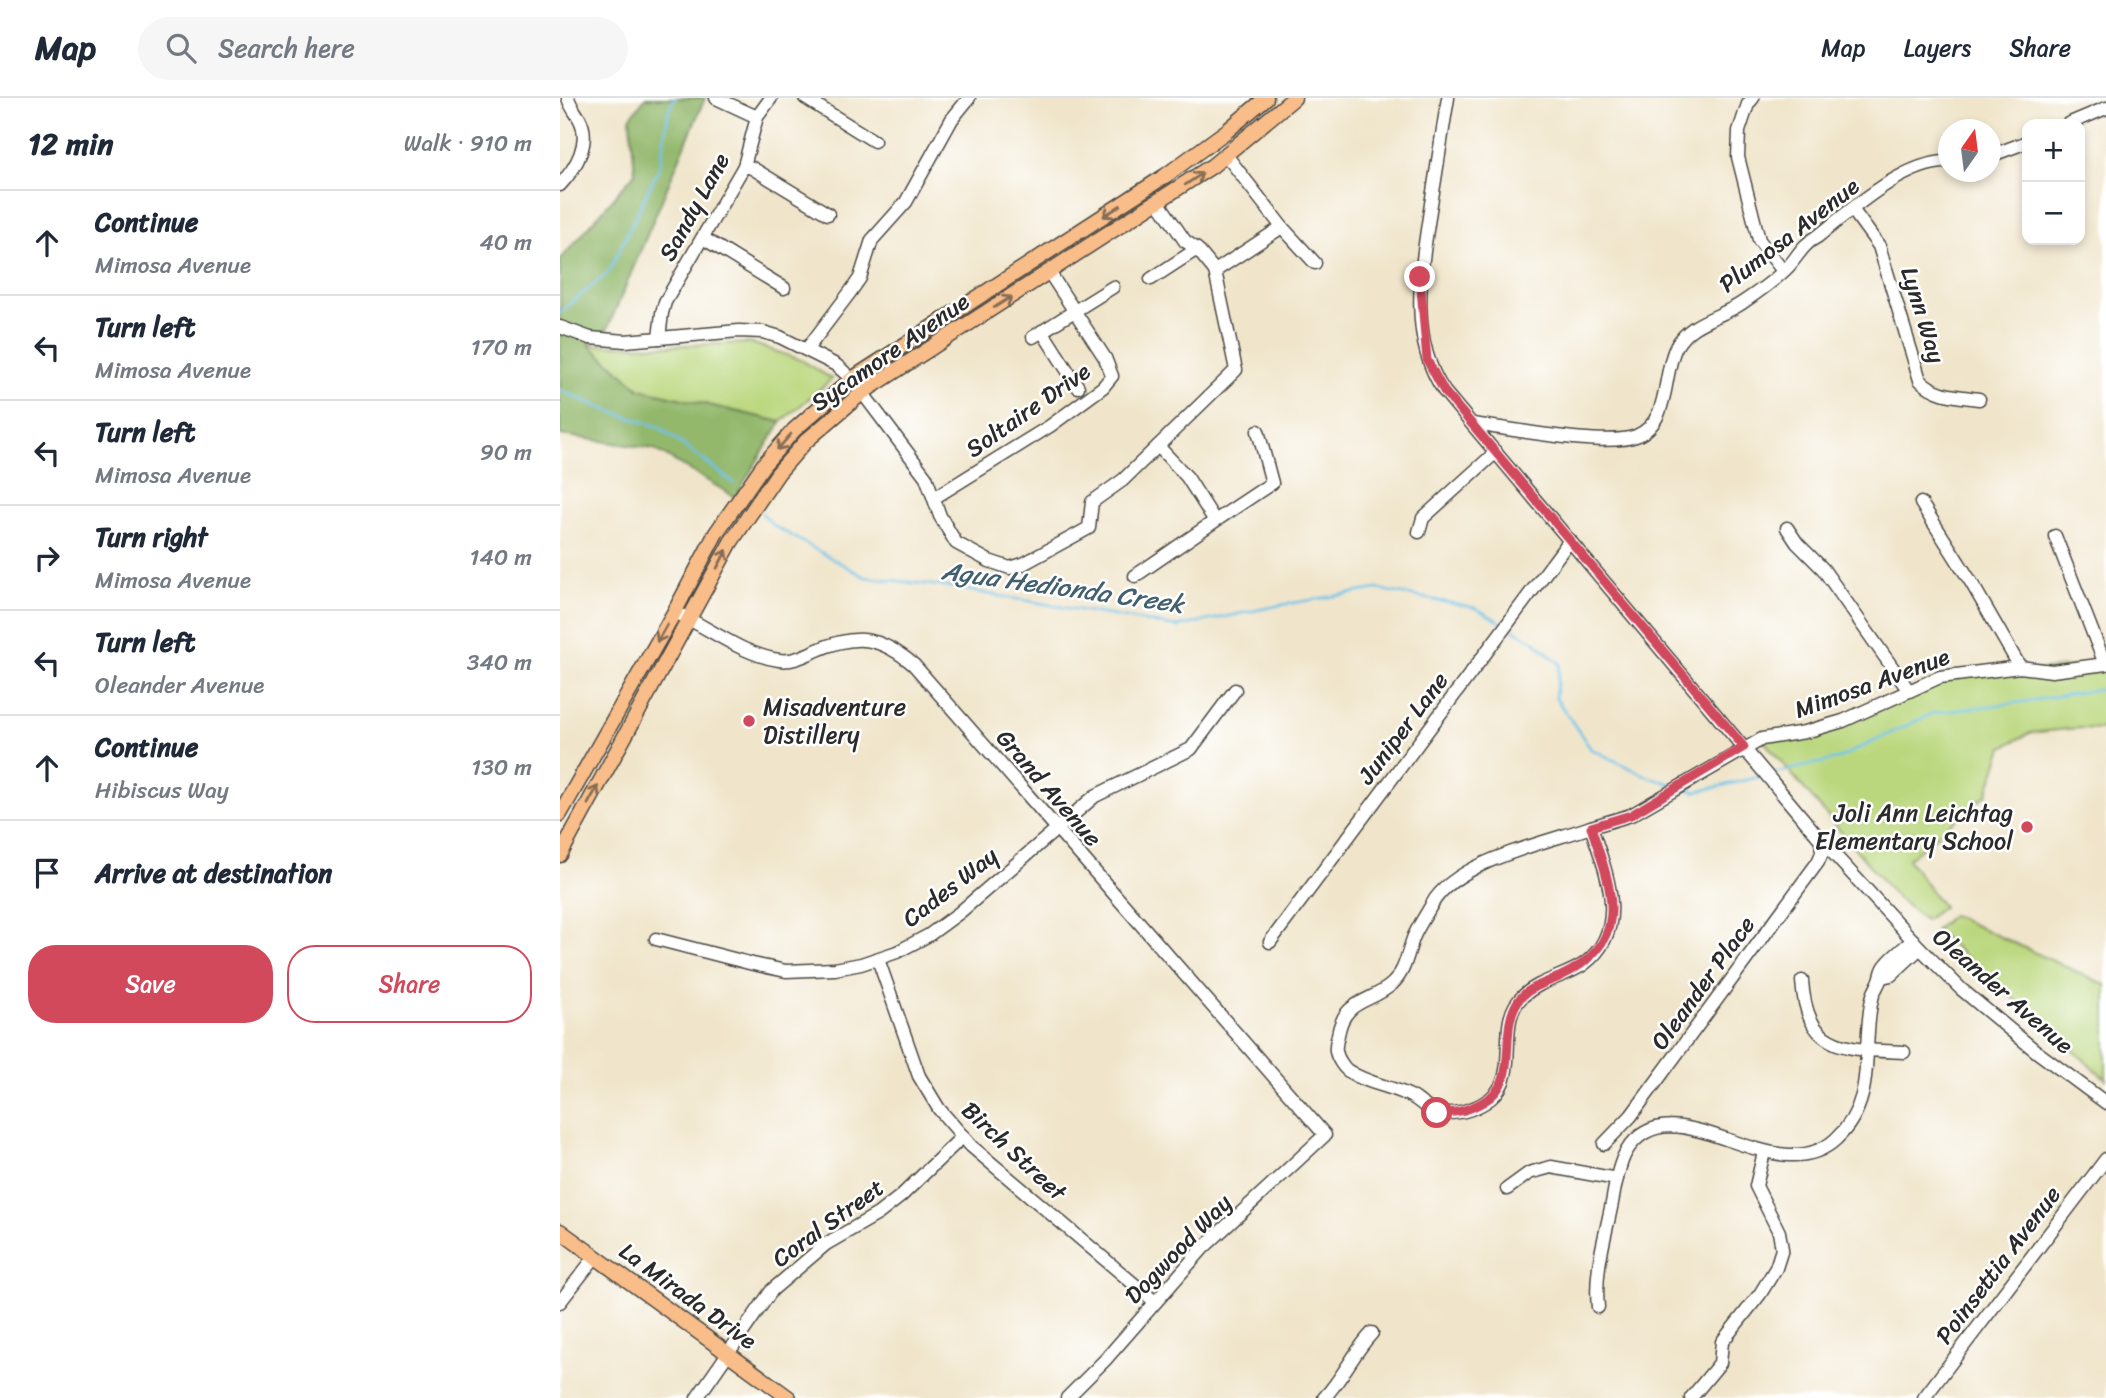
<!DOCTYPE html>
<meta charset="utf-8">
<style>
body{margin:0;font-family:Sriracha,sans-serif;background:#f6f6f7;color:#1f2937}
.controls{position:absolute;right:21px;top:21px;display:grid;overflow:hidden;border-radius:14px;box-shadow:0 4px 10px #0003}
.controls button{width:63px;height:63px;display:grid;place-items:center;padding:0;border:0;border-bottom:2px solid #e0e1e3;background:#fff;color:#1f2937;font:35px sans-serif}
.compass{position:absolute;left:1378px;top:21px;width:63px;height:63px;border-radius:50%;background:#fff;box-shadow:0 4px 10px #0003;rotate:14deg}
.stop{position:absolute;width:21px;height:21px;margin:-16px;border:5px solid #d1495b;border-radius:50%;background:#fff}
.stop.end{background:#d1495b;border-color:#fff;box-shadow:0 2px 7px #0008}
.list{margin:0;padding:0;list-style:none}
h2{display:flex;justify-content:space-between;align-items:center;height:91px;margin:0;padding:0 28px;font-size:30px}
h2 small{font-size:23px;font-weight:400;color:#747a83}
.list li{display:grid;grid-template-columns:46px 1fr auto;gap:21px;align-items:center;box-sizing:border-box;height:105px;padding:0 28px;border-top:2px solid #e0e1e3}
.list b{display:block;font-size:26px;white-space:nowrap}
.list p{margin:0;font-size:23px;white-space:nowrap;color:#747a83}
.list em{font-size:23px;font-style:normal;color:#747a83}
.actions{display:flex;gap:14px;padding:21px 28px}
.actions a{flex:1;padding:16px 0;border:2px solid #d1495b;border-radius:28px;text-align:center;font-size:24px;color:#d1495b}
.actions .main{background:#d1495b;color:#fff}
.icon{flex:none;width:38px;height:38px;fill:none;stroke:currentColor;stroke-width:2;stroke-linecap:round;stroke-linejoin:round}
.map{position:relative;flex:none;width:1546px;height:1300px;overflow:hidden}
header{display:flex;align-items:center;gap:42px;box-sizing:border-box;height:98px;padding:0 35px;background:#fff;border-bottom:2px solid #e0e1e3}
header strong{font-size:33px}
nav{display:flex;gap:38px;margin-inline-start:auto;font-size:24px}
.search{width:490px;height:63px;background:#f6f6f7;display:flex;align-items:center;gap:18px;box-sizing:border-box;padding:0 24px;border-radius:38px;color:#747a83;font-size:26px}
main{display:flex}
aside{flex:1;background:#fff}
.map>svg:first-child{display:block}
</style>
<header>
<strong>Map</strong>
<div class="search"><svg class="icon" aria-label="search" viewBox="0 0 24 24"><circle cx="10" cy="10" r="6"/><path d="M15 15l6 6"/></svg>Search here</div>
<nav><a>Map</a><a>Layers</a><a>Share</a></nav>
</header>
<main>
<aside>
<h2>12 min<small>Walk · 910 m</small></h2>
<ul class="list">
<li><svg class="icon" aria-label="ahead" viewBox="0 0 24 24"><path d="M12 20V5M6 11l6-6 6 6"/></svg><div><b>Continue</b><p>Mimosa Avenue</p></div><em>40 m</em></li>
<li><svg class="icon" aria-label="left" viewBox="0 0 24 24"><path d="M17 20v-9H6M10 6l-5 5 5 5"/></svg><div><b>Turn left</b><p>Mimosa Avenue</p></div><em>170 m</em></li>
<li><svg class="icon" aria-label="left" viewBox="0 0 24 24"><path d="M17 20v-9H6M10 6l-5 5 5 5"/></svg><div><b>Turn left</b><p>Mimosa Avenue</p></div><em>90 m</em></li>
<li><svg class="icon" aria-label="right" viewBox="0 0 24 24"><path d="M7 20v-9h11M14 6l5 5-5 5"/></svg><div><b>Turn right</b><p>Mimosa Avenue</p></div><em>140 m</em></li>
<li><svg class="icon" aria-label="left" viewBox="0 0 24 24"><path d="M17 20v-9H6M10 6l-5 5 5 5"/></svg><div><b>Turn left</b><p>Oleander Avenue</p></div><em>340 m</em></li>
<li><svg class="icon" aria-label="ahead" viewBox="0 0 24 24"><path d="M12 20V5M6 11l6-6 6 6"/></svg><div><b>Continue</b><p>Hibiscus Way</p></div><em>130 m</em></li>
<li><svg class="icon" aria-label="arrive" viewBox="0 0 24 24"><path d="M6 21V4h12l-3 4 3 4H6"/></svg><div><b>Arrive at destination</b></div></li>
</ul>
<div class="actions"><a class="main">Save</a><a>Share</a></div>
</aside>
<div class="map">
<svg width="1546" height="1300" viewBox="0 0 1546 1300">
<rect width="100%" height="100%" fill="#fff"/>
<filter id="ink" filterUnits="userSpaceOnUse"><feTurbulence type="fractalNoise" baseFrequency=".0143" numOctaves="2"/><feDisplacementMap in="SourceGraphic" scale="14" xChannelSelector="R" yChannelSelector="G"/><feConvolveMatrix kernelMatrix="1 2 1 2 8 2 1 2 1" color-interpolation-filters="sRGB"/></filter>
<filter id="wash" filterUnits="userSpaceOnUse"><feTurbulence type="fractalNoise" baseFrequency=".00686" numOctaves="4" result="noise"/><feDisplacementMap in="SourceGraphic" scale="28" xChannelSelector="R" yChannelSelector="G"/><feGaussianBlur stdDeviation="1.57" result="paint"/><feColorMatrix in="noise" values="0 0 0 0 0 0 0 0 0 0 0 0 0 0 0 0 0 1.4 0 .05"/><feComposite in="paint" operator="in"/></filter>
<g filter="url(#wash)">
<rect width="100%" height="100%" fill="#f0e5ca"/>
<g fill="#bad77d" stroke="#728154" stroke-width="2">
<path d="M191,245L241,262L272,281L221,324L80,291L29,247L100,248Z"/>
<path d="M1546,566V631L1518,630L1470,635L1443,649L1427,696L1348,761L1383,809L1365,822L1337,800L1202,641L1245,634L1380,579Z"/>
<path d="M1392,817L1546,887V981L1375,832Z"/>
</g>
<path fill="#93b86c" stroke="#5f724c" stroke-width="2" d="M85,0H145L47,232L29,247L80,291L221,324L175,399L94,351L0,337V162L75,75L70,20Z"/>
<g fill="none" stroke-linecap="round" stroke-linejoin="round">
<g stroke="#6ec3ea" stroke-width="2.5">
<path d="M0,214L48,175L100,68L109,10L115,0"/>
<path d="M0,292L41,310L99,329L174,385"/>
<path d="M202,415L214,428L305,479L389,489L617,529L721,507L817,491L916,510L942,525"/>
<path d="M951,530L974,543L1000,566L995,599L1031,651L1089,679L1115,687"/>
<path d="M1210,676L1277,661L1373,615L1462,604L1546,590"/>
<path d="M1125,690L1136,694L1203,678"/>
</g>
</g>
</g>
<g filter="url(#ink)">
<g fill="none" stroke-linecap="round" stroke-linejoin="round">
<defs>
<g id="minor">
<path d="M156,0L197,19"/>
<path d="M245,0L314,43"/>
<path d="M888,0C882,35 877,71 871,106C862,166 847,239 884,293L1261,742L1360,850L1401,891L1477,954L1546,1005"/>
<path d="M1193,0L1188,6L1179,33L1178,59L1199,142L1223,173"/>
<path d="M1508,26L1546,10"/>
<path d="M1430,58L1467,44"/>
<path d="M184,68L192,70L268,116"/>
<path d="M0,87C16,70 32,43 19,20C14,12 11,9 8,0"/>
<path d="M599,105L625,143L637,151L655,173"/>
<path d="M1292,111L1319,148L1360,282C1376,298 1397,298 1419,301"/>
<path d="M722,129L755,165"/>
<path d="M143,140L224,190"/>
<path d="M591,181L637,151"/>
<path d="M0,229L30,240L65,243L179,233L203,234L220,239L276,267L292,281L366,379L380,418L396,445L429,463L450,470L463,466L529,430L532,404L563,382L676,272L655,173L722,129L666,57"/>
<path d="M482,233L518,289"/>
<path d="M473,239L553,189"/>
<path d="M99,240L102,215L105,204L184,68L197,19L211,0"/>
<path d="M247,251L291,193L300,180L312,142L346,104L392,21L409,0"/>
<path d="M912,326C949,330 1045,350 1076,338C1111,324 1102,276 1116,249C1130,223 1160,220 1182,205C1197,195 1215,182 1228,169C1238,158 1243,146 1257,139C1290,113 1344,63 1388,64"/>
<path d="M598,348L627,379L655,423L712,385L698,333"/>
<path d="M374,400L490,328L543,289L552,278L545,260L489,174"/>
<path d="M1361,405L1411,484L1460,569"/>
<path d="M1227,430L1237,445L1263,471L1349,593"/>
<path d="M859,434L863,420L936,354"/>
<path d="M1495,438L1545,566"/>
<path d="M575,478L655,423"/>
<path d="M121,517C152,532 184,557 219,562C232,564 244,558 255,553C296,535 320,538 354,567L765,1037L643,1150L545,1262L507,1300"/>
<path d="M1031,729C1046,774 1071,831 1024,866C1005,879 980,882 963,898C934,924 962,975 931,1000C917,1011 899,1016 881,1015C870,1014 863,1006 854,1000C834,988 809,987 790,974C784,971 777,960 776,953C775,948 777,942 778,937C784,900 810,906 832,886C846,873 847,855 854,838C859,827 866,817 872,806C896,763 985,745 1031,729Z"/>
<path d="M1031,729L1071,717L1202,641L1245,634L1283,623L1380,579L1460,569L1492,573L1546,566"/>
<path d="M96,841L193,866L226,873L275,871L301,866L337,854L369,837L399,815L535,698L631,651L675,592"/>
<path d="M710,844L1010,442"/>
<path d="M318,861L359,978L379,1011L411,1048L594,1203"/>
<path d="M1322,879L1331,877L1360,850"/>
<path d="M1242,883C1247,954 1285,951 1344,954"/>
<path d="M1044,1046L1071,1018L1258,764L1262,755L1261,742"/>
<path d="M947,1091L969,1075L991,1069L1057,1081"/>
<path d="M0,1204L35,1159"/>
<path d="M1038,1209C1034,1173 1045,1140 1052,1105C1055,1089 1058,1068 1066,1054C1111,979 1215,1098 1276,1041C1318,1002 1301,951 1312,901C1313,894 1318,888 1320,882C1322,877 1322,871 1326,867C1333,858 1344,850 1353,842"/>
<path d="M137,1300L212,1192L266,1146L318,1116L341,1098L403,1038"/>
<path d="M764,1300C783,1280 793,1255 812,1235"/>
<path d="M1131,1300L1160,1265L1162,1244L1200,1196L1216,1170L1222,1151L1219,1134L1196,1088L1204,1054"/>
<path d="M1364,1300L1546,1061"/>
</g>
<g id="major">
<path d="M0,716L115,513L156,435L204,366L234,332L292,281L605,78L668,32L706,0"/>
<path d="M0,757L171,444L218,375L246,343L303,294L652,68L734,0"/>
<path d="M0,1133L229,1300"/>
</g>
</defs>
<use href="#minor" stroke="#494743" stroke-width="15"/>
<use href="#major" stroke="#494743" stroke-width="17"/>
<use href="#minor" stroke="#fff" stroke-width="12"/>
<use href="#major" stroke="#f8bd89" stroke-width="14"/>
</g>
<defs><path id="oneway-shaft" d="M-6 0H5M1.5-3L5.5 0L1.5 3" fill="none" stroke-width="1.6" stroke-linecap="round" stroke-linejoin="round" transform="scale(1.75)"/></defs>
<g stroke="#876d55">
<use href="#oneway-shaft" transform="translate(634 81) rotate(-34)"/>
<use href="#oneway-shaft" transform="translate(552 113) rotate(147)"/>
<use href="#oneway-shaft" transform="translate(443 204) rotate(-32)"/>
<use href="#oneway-shaft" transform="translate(224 344) rotate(131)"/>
<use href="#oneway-shaft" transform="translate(162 461) rotate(-62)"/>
<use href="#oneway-shaft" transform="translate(102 535) rotate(119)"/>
<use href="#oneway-shaft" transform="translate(33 697) rotate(-61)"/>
</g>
</g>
<g fill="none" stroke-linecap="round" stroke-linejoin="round" filter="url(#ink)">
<path stroke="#d1495b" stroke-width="9" d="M860,179L867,262L884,293L1184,649L1071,717L1031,729C1052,792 1074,844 999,879C985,885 967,890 958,903C937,935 962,983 923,1004C907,1013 896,1015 877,1015"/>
</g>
<g fill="#d1495b" stroke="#fff" stroke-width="2.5">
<circle cx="189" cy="623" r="7"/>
<circle cx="1467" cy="729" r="7"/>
</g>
<g text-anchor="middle" stroke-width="5" stroke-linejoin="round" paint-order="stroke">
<g font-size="24" fill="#2b2b2b" stroke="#fff">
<text transform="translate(134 109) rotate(-61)" y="8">Sandy Lane</text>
<text transform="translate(1229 137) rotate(-38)" y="8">Plumosa Avenue</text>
<text transform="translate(1363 217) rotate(73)" y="8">Lynn Way</text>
<text transform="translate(330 254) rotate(-35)" y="8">Sycamore Avenue</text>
<text transform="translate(468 312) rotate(-35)" y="8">Soltaire Drive</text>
<text transform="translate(1312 585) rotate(-20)" y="8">Mimosa Avenue</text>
<text transform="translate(843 630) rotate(-53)" y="8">Juniper Lane</text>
<text transform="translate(489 690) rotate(49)" y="8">Grand Avenue</text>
<text transform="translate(390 789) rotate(-38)" y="8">Cades Way</text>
<text transform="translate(1143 885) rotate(-54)" y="8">Oleander Place</text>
<text transform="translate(1443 893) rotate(41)" y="8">Oleander Avenue</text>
<text transform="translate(454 1053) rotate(43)" y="8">Birch Street</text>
<text transform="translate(268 1125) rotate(-36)" y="8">Coral Street</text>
<text transform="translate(618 1151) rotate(-46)" y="8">Dogwood Way</text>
<text transform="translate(1438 1167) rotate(-53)" y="8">Poinsettia Avenue</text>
<text transform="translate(128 1198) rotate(36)" y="8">La Mirada Drive</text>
</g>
<g font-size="24" fill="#2b2b2b" stroke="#fff" text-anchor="start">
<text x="203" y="617">Misadventure<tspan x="203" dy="28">Distillery</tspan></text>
<text x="1453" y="723" text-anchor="end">Joli Ann Leichtag<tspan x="1453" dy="28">Elementary School</tspan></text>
</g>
<g font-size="26" font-style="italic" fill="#42606e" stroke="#fff">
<text transform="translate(503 489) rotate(8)" y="9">Agua Hedionda Creek</text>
</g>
</g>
</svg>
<div class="controls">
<button>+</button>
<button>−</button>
</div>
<svg class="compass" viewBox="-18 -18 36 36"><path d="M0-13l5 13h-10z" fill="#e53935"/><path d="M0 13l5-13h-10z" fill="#747a83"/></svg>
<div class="stop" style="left:877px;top:1015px"></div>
<div class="stop end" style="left:860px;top:179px"></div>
</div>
</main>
